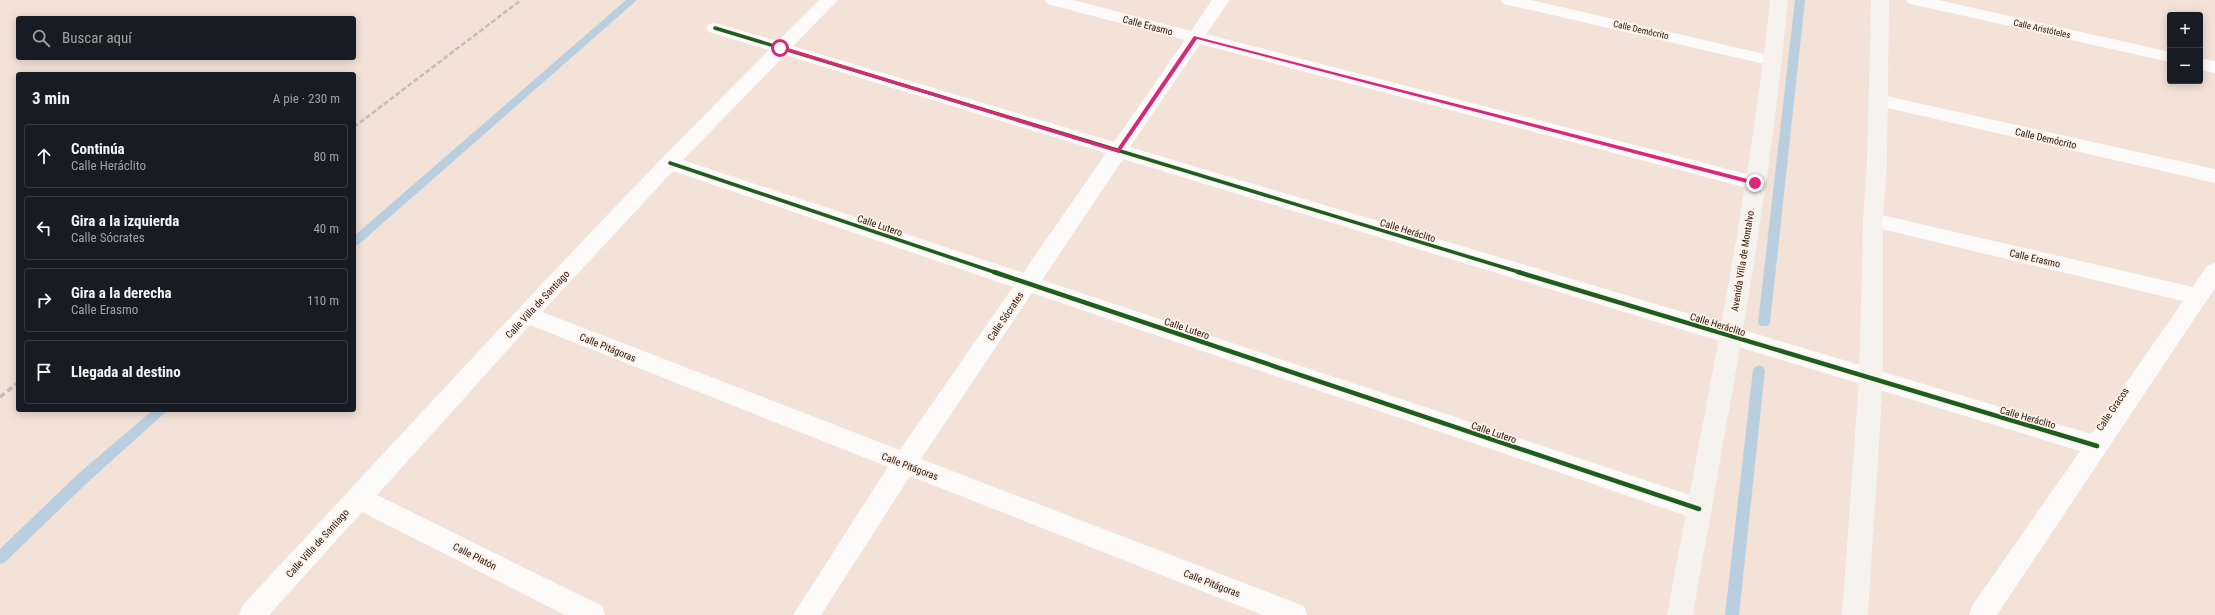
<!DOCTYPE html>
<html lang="es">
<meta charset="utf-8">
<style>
body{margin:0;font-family:"Roboto Condensed",sans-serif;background:#20242c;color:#f1f3f6}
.controls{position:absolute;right:12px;top:12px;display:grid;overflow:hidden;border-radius:4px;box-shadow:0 2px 10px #0003}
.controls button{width:36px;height:36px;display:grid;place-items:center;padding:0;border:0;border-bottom:1px solid #363941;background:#171b24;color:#f1f3f6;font:20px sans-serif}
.stop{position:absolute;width:12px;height:12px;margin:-9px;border:3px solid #db2777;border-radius:50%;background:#fff}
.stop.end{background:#db2777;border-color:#fff;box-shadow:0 1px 4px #0008}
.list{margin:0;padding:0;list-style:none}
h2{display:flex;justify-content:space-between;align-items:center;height:52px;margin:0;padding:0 16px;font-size:17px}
h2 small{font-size:13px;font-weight:400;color:#9ea1a6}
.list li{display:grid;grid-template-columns:26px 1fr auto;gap:12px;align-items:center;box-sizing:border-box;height:64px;margin:0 8px 8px;padding:0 8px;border:1px solid #363941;border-radius:4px}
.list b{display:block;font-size:15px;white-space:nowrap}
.list p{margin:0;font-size:13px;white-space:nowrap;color:#9ea1a6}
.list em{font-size:13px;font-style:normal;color:#9ea1a6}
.icon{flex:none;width:22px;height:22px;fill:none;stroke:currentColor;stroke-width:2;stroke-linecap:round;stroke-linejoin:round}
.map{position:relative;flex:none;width:2215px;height:615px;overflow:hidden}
.search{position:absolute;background:#171b24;box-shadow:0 2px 10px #0003;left:16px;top:16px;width:340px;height:44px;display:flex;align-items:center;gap:10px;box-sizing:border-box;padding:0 14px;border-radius:4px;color:#9ea1a6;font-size:15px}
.panel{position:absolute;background:#171b24;box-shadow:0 2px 10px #0003;left:16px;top:72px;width:340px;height:340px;border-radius:4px}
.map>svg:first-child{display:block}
</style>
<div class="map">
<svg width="2215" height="615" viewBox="0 0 2215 615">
<rect width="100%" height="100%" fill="#f2e2d8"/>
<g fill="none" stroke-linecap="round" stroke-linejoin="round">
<g fill="#b9cfdf" fill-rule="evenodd">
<path d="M626,0H637L358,245L354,246V236Z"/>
<path d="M1795,0H1805L1770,323L1768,326H1760L1758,323Z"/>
<path d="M1759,365L1763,367L1765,370L1739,615H1725L1753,370L1755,367Z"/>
<path d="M153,410H168L88,482L5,562L0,564V549L78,474Z"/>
</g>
<g fill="#fdfbf9" fill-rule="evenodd">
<path d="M819,0H838L793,46L1114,142L1185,40L1047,4L1044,0H1073L1191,31L1212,0H1230L1206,34L1762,178L1765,183L1762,188L1755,190L1200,44L1130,147L2091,434L2183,301L1873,227L1866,225L1863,220L1866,215L1873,213L2193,287L2207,266L2215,263V288L1997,615H1969L1972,606L2080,451L1123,159L1042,280L1708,501L1712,509L1708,517L1699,520L1032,293L921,459L1304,606L1307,615H1263L910,476L821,615H793L888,467L530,325L377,495L602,606L605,615H565L362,512L269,615H239L242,606C416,419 588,230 769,50L709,32L706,28L709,24L715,23L778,41ZM785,55L1106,153L1023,273L683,160ZM673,171L1013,287L900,450L542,312Z"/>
<path d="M1500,0H1531L1773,56L1779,57L1782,61L1779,65L1773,66L1509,5L1503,4Z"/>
<path d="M1906,0H1938L2170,52V62L1915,5L1909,4Z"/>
<path d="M2200,58L2215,61V73L2200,70Z"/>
<path d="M1877,94L2215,169V183L1870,104L1868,100L1870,96Z"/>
</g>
<g fill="#f6f2ee" fill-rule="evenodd">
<path d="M1770,0H1788C1769,206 1728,411 1693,615H1667C1704,411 1748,207 1770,0Z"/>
<path d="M1871,0H1889L1887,162L1883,220V379L1868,615H1842L1859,379L1863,220L1867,162Z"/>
</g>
<path stroke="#c2bdba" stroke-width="2.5" stroke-dasharray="5 2.5" stroke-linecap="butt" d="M354,127L521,0"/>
<path stroke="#c2bdba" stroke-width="3.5" stroke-dasharray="6 3.5" stroke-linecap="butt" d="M0,397L18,383"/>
<defs>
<g id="cycleway-far1">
<path d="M715,28L1522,273"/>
<path d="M670,163L997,273"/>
</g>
<g id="cycleway">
<path d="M994,272L1699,509"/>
<path d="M1518,272L2097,446"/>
</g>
</defs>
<use href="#cycleway-far1" stroke="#fff1e7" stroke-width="5.5"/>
<use href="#cycleway" stroke="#fff1e7" stroke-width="7"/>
<use href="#cycleway-far1" stroke="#1b5e20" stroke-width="3.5"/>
<use href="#cycleway" stroke="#1b5e20" stroke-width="4.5"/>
</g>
<path fill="#db2777" d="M1194,36L1755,181L1758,183L1755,185L1197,39L1119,153L777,48L781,46L1117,149Z"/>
<g text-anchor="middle" stroke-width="3.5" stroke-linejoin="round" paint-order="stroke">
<g font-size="9" fill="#21150c" stroke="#fff1e7">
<text transform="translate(2042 29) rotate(13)" y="3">Calle Aristóteles</text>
<text transform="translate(1641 30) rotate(13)" y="3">Calle Demócrito</text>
</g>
<g font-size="10" fill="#21150c" stroke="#fff1e7">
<text transform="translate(1148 25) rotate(15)" y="4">Calle Erasmo</text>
<text transform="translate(2046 138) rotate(13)" y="4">Calle Demócrito</text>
<text transform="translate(880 225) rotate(19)" y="4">Calle Lutero</text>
<text transform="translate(1408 230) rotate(17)" y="4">Calle Heráclito</text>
<text transform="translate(2035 258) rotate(13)" y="4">Calle Erasmo</text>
<text transform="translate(1742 261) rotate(-81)" y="4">Avenida Villa de Montalvo</text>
<text transform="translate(537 304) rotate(-47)" y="4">Calle Villa de Santiago</text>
<text transform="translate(1005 316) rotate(-56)" y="4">Calle Sócrates</text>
<text transform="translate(1718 324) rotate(17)" y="4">Calle Heráclito</text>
<text transform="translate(1187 328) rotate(19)" y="4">Calle Lutero</text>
<text transform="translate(608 347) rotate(22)" y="4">Calle Pitágoras</text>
<text transform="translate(2112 409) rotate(-56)" y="4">Calle Gracos</text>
<text transform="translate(2028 417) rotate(16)" y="4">Calle Heráclito</text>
<text transform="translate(1494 432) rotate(19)" y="4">Calle Lutero</text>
<text transform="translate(910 466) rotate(21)" y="4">Calle Pitágoras</text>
<text transform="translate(317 543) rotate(-48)" y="4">Calle Villa de Santiago</text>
<text transform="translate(475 556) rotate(27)" y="4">Calle Platón</text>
<text transform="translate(1212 583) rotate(21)" y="4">Calle Pitágoras</text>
</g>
</g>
</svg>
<div class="controls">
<button>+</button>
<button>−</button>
</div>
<div class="stop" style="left:780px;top:48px"></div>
<div class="stop end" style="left:1755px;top:183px"></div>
<div class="search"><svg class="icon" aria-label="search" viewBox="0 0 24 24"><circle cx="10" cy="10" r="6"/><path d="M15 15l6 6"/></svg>Buscar aquí</div>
<section class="panel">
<h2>3 min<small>A pie · 230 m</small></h2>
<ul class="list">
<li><svg class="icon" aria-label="ahead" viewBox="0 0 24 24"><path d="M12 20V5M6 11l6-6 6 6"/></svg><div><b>Continúa</b><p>Calle Heráclito</p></div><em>80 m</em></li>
<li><svg class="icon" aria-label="left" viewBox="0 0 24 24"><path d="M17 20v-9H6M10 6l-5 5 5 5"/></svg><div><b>Gira a la izquierda</b><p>Calle Sócrates</p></div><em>40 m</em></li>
<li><svg class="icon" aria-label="right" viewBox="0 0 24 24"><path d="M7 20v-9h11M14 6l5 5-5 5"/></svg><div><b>Gira a la derecha</b><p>Calle Erasmo</p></div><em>110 m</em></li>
<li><svg class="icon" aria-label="arrive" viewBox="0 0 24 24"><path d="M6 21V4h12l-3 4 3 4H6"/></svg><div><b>Llegada al destino</b></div></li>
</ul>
</section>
</div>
